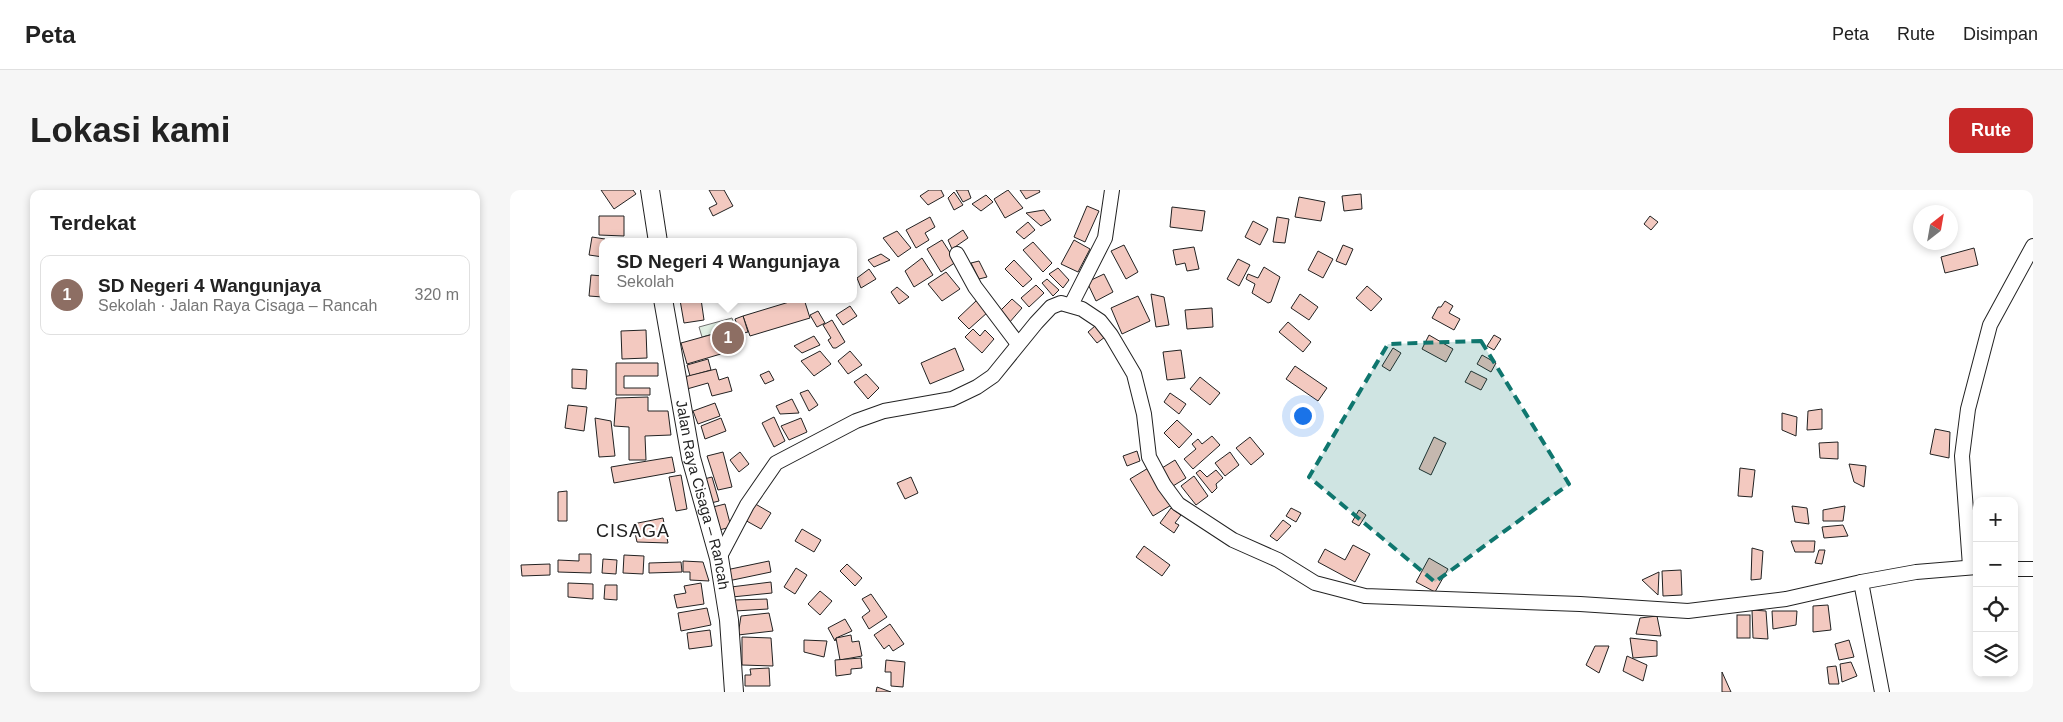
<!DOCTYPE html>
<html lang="id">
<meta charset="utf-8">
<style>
body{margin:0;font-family:Helvetica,sans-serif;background:#f6f6f6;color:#222}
.controls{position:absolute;right:15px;bottom:15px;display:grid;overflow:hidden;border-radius:10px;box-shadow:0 2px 8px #0003}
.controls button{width:45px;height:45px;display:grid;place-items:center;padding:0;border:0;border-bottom:1px solid #e0e0e0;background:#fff;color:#222;font:25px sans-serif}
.compass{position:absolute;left:1403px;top:15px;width:45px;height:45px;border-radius:50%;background:#fff;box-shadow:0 2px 8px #0003;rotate:31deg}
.you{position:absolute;left:792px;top:225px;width:18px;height:18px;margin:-12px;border:4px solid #fff;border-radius:50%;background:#1a73e8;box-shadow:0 0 0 8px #1a73e833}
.badge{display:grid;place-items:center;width:32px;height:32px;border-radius:50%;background:#c62828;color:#fff;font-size:16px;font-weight:700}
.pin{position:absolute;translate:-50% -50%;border:2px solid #fff;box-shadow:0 1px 5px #0006}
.popup{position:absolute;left:89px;top:48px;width:258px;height:65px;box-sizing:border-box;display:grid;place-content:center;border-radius:10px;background:#fff;filter:drop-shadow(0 1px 4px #0005);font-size:16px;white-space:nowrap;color:#767676}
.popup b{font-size:19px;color:#222}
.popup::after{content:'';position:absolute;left:50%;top:100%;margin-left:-10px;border:10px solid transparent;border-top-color:#fff}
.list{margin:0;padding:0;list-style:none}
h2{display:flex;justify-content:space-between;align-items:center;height:65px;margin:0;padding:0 20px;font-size:21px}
h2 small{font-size:16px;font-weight:400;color:#767676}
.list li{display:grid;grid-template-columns:32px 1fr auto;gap:15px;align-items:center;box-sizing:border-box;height:80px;margin:0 10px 10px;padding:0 10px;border:1px solid #e0e0e0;border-radius:10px}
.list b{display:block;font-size:19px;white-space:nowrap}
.list p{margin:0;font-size:16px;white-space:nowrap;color:#767676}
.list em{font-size:16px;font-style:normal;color:#767676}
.icon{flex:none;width:28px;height:28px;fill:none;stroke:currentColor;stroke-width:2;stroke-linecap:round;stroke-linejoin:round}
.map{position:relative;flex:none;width:1523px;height:502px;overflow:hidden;border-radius:10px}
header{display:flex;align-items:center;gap:30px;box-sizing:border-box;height:70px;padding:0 25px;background:#fff;border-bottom:1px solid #e0e0e0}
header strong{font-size:24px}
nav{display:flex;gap:28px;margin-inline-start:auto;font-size:18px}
.intro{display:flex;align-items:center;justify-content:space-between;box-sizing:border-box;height:120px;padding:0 30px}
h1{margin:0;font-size:35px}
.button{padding:12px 22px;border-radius:10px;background:#c62828;color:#fff;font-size:18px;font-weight:700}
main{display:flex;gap:30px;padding:0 30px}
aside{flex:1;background:#fff;border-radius:10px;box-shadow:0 2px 8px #0003}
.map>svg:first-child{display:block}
</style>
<header>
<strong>Peta</strong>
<nav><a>Peta</a><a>Rute</a><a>Disimpan</a></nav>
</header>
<div class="intro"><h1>Lokasi kami</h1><a class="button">Rute</a></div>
<main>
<aside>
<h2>Terdekat<small></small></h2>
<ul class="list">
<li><span class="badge" style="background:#8d6e63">1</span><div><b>SD Negeri 4 Wangunjaya</b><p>Sekolah · Jalan Raya Cisaga – Rancah</p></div><em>320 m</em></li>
</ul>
</aside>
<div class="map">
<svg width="1523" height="502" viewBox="0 0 1523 502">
<rect width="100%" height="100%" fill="#fff"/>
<path fill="#e0efe3" stroke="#6f6f6f" d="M222,128L225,138L192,147L189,137Z"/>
<g fill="#f3c9c0" stroke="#222">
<path d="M91,0H123L126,4L104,19Z"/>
<path d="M199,0H214L223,16L203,26L199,18L207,14Z"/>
<path d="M419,0H431L434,6L418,15L410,6Z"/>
<path d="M446,0H458L461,8L453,12Z"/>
<path d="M498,0L513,18L495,28L484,9Z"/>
<path d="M510,0H529L530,2L516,9Z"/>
<path d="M444,2L453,15L444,20L438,8Z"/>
<path d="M851,4L852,19L834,21L832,6Z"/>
<path d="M476,5L483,12L471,21L462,14Z"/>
<path d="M789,7L815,12L811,31L785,27Z"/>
<path d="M577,16L589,21L575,52L564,47Z"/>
<path d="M662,17L695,21L692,41L660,37Z"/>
<path d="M534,20L541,30L531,36L516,23Z"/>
<path d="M89,26H114V46L89,45Z"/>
<path d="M1140,26L1148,32L1141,40L1134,34Z"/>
<path d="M420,27L425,37L415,43L419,50L406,58L396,40Z"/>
<path d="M767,27L779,29L775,53L763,52Z"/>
<path d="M743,31L758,39L750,55L735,47Z"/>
<path d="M518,32L525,40L514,49L506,42Z"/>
<path d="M453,40L458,48L442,59L438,50Z"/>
<path d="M387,41L401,58L388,67L373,48Z"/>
<path d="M82,47L95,49L93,52V67L79,65Z"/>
<path d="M432,50L446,72L431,82L417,59Z"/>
<path d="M564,50L580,59L568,82L551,74Z"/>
<path d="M523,52L542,73L533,82L513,60Z"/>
<path d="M614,55L628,82L616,89L601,61Z"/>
<path d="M833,55L843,59L836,75L826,71Z"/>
<path d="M684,57L689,79L677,81L675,73L666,75L663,60Z"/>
<path d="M1464,58L1468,75L1435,83L1431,67Z"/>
<path d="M808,61L823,69L813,88L798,80Z"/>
<path d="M371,64L380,70L364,77L358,70Z"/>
<path d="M412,68L423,85L404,97L395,81Z"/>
<path d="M728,69L740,75L729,96L717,89Z"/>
<path d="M504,70L522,89L513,97L495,79Z"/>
<path d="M469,71L477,87L469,89L461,73Z"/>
<path d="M754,77L770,87L761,112L758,113L742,103L745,94L736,89L738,84L748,88Z"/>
<path d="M548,78L559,90L553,98L539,84Z"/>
<path d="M359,79L366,89L351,98L347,88Z"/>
<path d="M436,82L450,99L432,111L418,94Z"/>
<path d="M594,84L603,102L586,111L577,92Z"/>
<path d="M81,85L93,86V107L79,106Z"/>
<path d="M537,89L549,100L543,106L532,93Z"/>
<path d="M526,95L534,103L519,117L511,108Z"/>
<path d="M857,96L872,109L861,121L846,108Z"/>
<path d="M387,97L399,107L389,114L381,102Z"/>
<path d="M641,104L654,107L659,135L646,137Z"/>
<path d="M790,104L808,117L799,130L781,118Z"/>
<path d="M628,106L640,131L612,144L601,118Z"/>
<path d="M191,109L194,130L174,133L170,110Z"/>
<path d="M289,109H294L300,128L240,146L233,126Z"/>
<path d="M502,109L512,118L499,133L489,122Z"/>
<path d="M467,110L478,122L459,139L448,128Z"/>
<path d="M935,111L943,116L939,123L950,129L944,140L922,128L928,117H931Z"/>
<path d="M340,116L347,126L333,135L326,125Z"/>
<path d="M702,118L703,137L677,139L675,120Z"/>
<path d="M308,121L315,133L307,137L300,125Z"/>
<path d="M233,126L238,142L230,144L225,129Z"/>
<path d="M322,130L335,152L326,158H323L318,150L321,148L313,135Z"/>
<path d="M778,132L801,152L793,162L769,142Z"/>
<path d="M585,136L595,147L587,153L578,142Z"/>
<path d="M225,138L231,158L177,174L171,153Z"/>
<path d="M463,139L470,146L475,140L484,149L472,163L455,147Z"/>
<path d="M136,140L137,168L112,169L111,141Z"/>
<path d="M919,145L943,159L936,172L912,159Z"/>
<path d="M984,145L991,149L984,160L977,156Z"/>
<path d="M304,146L310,155L292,163L284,156Z"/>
<path d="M445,158L454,180L420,194L411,173Z"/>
<path d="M883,158L891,163L880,181L872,176Z"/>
<path d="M671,160L675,188L657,190L653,162Z"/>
<path d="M310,161L321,174L304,186L291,171Z"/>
<path d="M340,161L352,175L338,184L328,171Z"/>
<path d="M972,165L986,173L981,182L967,174Z"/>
<path d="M198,169L201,180L180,186L177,175Z"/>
<path d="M106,173H148V186H114V198H140V205H106Z"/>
<path d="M785,176L817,198L808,211L776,189Z"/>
<path d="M62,179L77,180L76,199L62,198Z"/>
<path d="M206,179L209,190L218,187L222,201L202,206L198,193L177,199L174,187Z"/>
<path d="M259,181L264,190L255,194L250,185Z"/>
<path d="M961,181L977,189L971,200L955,192Z"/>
<path d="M356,184L369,198L358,209L344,192Z"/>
<path d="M690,187L710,203L700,215L680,199Z"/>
<path d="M298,200L308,215L299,221L290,203Z"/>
<path d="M660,203L676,214L669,224L654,212Z"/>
<path d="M138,207V221H158L161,245L135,246L136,270H119V237L104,236L106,208Z"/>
<path d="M282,209L289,223L270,224L266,216Z"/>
<path d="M205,213L210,226L188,234L183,221Z"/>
<path d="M58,215L77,217L74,241L55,238Z"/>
<path d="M1312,219V239L1297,240L1298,221Z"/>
<path d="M1272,223L1287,227L1286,246L1272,240Z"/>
<path d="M264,227L275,251L264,257L252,233Z"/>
<path d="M85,228L101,231L105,266L89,267Z"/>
<path d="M211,228L216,241L195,249L191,236Z"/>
<path d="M291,228L297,242L279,250L271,236Z"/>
<path d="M667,230L682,244L669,258L654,243Z"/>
<path d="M1425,239L1440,242L1439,268L1420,264Z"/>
<path d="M702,246L710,255L683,279L674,269L686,259L682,254L688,249L692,254Z"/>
<path d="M740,247L754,264L741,275L726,258Z"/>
<path d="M924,247L936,253L921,285L909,279Z"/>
<path d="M1328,252V269L1310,268L1309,253Z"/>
<path d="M627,261L630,271L617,276L613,266Z"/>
<path d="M213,262L222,297L208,300L197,266Z"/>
<path d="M230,262L239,274L229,282L220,270Z"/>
<path d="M720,262L729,275L715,286L705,273Z"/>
<path d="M162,267L165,282L104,293L101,277Z"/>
<path d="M665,270L676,288L663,296L652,278Z"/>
<path d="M1339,274L1356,276L1354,297L1344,292Z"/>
<path d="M640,277L663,314L643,326L620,289Z"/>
<path d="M1230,278L1245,280L1242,307L1228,306Z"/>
<path d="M690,280L697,287L706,280L713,288L706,294L707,298L702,303L686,283Z"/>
<path d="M171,285L177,319L166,321L159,287Z"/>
<path d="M684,286L698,306L686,315L671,296Z"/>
<path d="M202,287L209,311L201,313L194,289Z"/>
<path d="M401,287L408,303L395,309L387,293Z"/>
<path d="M57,301V331H48V302Z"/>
<path d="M242,312L261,323L251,339L233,329Z"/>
<path d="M215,314L221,337L209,340L203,317Z"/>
<path d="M1282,316L1297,318L1299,334L1285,332Z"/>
<path d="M1335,316L1333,331H1313V320Z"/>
<path d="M661,318L671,325L665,333L669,335L664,343L650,333Z"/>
<path d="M781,318L791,323L786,332L776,326Z"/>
<path d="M849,320L856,325L849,336L842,332Z"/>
<path d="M153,328L158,353L127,352L123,334Z"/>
<path d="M773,330L781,336L767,351L760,346Z"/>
<path d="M1333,335L1338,346L1314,348L1312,337Z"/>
<path d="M292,339L311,350L304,362L285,351Z"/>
<path d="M1281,351H1305L1304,362H1285Z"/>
<path d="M843,355L860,364L845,392L808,372L815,359L835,370Z"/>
<path d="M634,356L660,375L652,386L626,367Z"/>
<path d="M1242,358L1253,361L1251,389L1241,390Z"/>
<path d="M1309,360H1315L1312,374L1305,373Z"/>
<path d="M69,364H81V383L48,382V370L69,371Z"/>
<path d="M114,365L134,366L133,384L113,383Z"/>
<path d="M919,368L938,379L925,402L906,392Z"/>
<path d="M93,369L107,370L106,384L92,383Z"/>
<path d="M173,371L193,372L199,391L180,390V382H173Z"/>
<path d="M259,371L261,382L218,391L216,380Z"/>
<path d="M171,372L172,382L139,383V373Z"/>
<path d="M40,374V385L12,386L11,375Z"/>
<path d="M337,374L352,388L345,396L330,381Z"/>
<path d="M286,378L297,385L285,404L274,397Z"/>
<path d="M1171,380L1172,405L1153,406L1152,381Z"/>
<path d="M1149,382L1148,405L1132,390Z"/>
<path d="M261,392L262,403L222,407L221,397Z"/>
<path d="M58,393L83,394V409L58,407Z"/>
<path d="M191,393L194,414L167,418L164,405L176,403L174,396Z"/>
<path d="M95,395H107V410L94,409Z"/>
<path d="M310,401L322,411L310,425L298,414Z"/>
<path d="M361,404L377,427L359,439L352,427L360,421L352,409Z"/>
<path d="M257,409L258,419L225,421V410Z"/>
<path d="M1318,415L1321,440L1303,442V416Z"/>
<path d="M197,418L201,435L171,441L168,423Z"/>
<path d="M1242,420L1256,421L1258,449L1243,448Z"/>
<path d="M1262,421H1287L1286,435L1263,439Z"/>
<path d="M259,423L263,441L228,445L231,426Z"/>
<rect x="1227" y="425" width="13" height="23"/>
<path d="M1147,426L1151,446L1126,444L1130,428Z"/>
<path d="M335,429L342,441L326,448L325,451L318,438Z"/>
<path d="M380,434L394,454L383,461L379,455L374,459L364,445Z"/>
<path d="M200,440L202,456L179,459L177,443Z"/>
<path d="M341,445L342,452L349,451L352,466L330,470L326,448Z"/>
<path d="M232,447L261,448L263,476L232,475Z"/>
<path d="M1120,448L1147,451V466L1123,468Z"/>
<path d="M294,450L317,451L314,467L294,462Z"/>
<path d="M1339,450L1344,467L1329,470L1325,454Z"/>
<path d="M1085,456H1099L1089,483L1076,475Z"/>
<path d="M1117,466L1137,475L1133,491L1113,481Z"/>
<path d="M351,468L352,478L341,479V484L326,486L325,470Z"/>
<path d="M376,470L395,472L393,497L381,496V482H375Z"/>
<path d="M1341,472L1347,486L1332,492L1330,474Z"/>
<path d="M1326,476L1329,494H1319L1317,477Z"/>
<path d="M259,478L260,496H235V485H241L240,479Z"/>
<path d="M1212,482L1221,502H1212Z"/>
<path d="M367,497L381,502H366Z"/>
</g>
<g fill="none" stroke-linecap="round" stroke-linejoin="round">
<defs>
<g id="minor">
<path d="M447,64L465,97L508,154"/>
<path d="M561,115L595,48L602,0"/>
<path d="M209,368L237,315L266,273L346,231L374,221L442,209L467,197L483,186L526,133L541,117L551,113L572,119L590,131L601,145L624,184L634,224L639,267L654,295L668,314L723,350L768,370L805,393L855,406L1070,414L1178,421L1276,409L1351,392L1406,382L1467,377"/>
<path d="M1460,376L1452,266L1458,219L1480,135L1523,56"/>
<path d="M1504,379H1523"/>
<path d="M1351,392L1372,502"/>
</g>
<g id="major">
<path d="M140,0L148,52"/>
<path id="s1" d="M153,109L181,268L209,368L219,430L224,502"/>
</g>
</defs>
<use href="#minor" stroke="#222" stroke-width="16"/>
<use href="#major" stroke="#222" stroke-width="20"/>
<use href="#minor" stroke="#fff" stroke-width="14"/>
<use href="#major" stroke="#fff" stroke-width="18"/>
</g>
<path fill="#0f766e" fill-opacity="0.2" stroke="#0f766e" stroke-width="4" stroke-dasharray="10 6" stroke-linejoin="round" d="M971,151L1059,294L925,392L799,287L878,154Z"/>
<g text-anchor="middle" stroke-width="4" stroke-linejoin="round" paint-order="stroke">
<g font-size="15" fill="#222" stroke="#fff">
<text dy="5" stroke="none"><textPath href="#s1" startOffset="200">Jalan Raya Cisaga – Rancah</textPath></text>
</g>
<g font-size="18" letter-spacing="1" fill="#222" stroke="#fff">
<text x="123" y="347">CISAGA</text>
</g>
</g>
</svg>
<div class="controls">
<button>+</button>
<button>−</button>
<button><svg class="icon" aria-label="locate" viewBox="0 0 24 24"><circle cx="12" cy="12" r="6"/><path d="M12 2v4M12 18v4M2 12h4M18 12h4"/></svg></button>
<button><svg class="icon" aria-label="layers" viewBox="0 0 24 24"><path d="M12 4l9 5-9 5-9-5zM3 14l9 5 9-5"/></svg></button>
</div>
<svg class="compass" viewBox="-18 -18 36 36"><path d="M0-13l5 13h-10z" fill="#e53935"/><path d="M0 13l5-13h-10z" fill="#767676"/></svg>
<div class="you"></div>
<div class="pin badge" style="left:218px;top:148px;background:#8d6e63">1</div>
<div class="popup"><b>SD Negeri 4 Wangunjaya</b>Sekolah</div>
</div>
</main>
